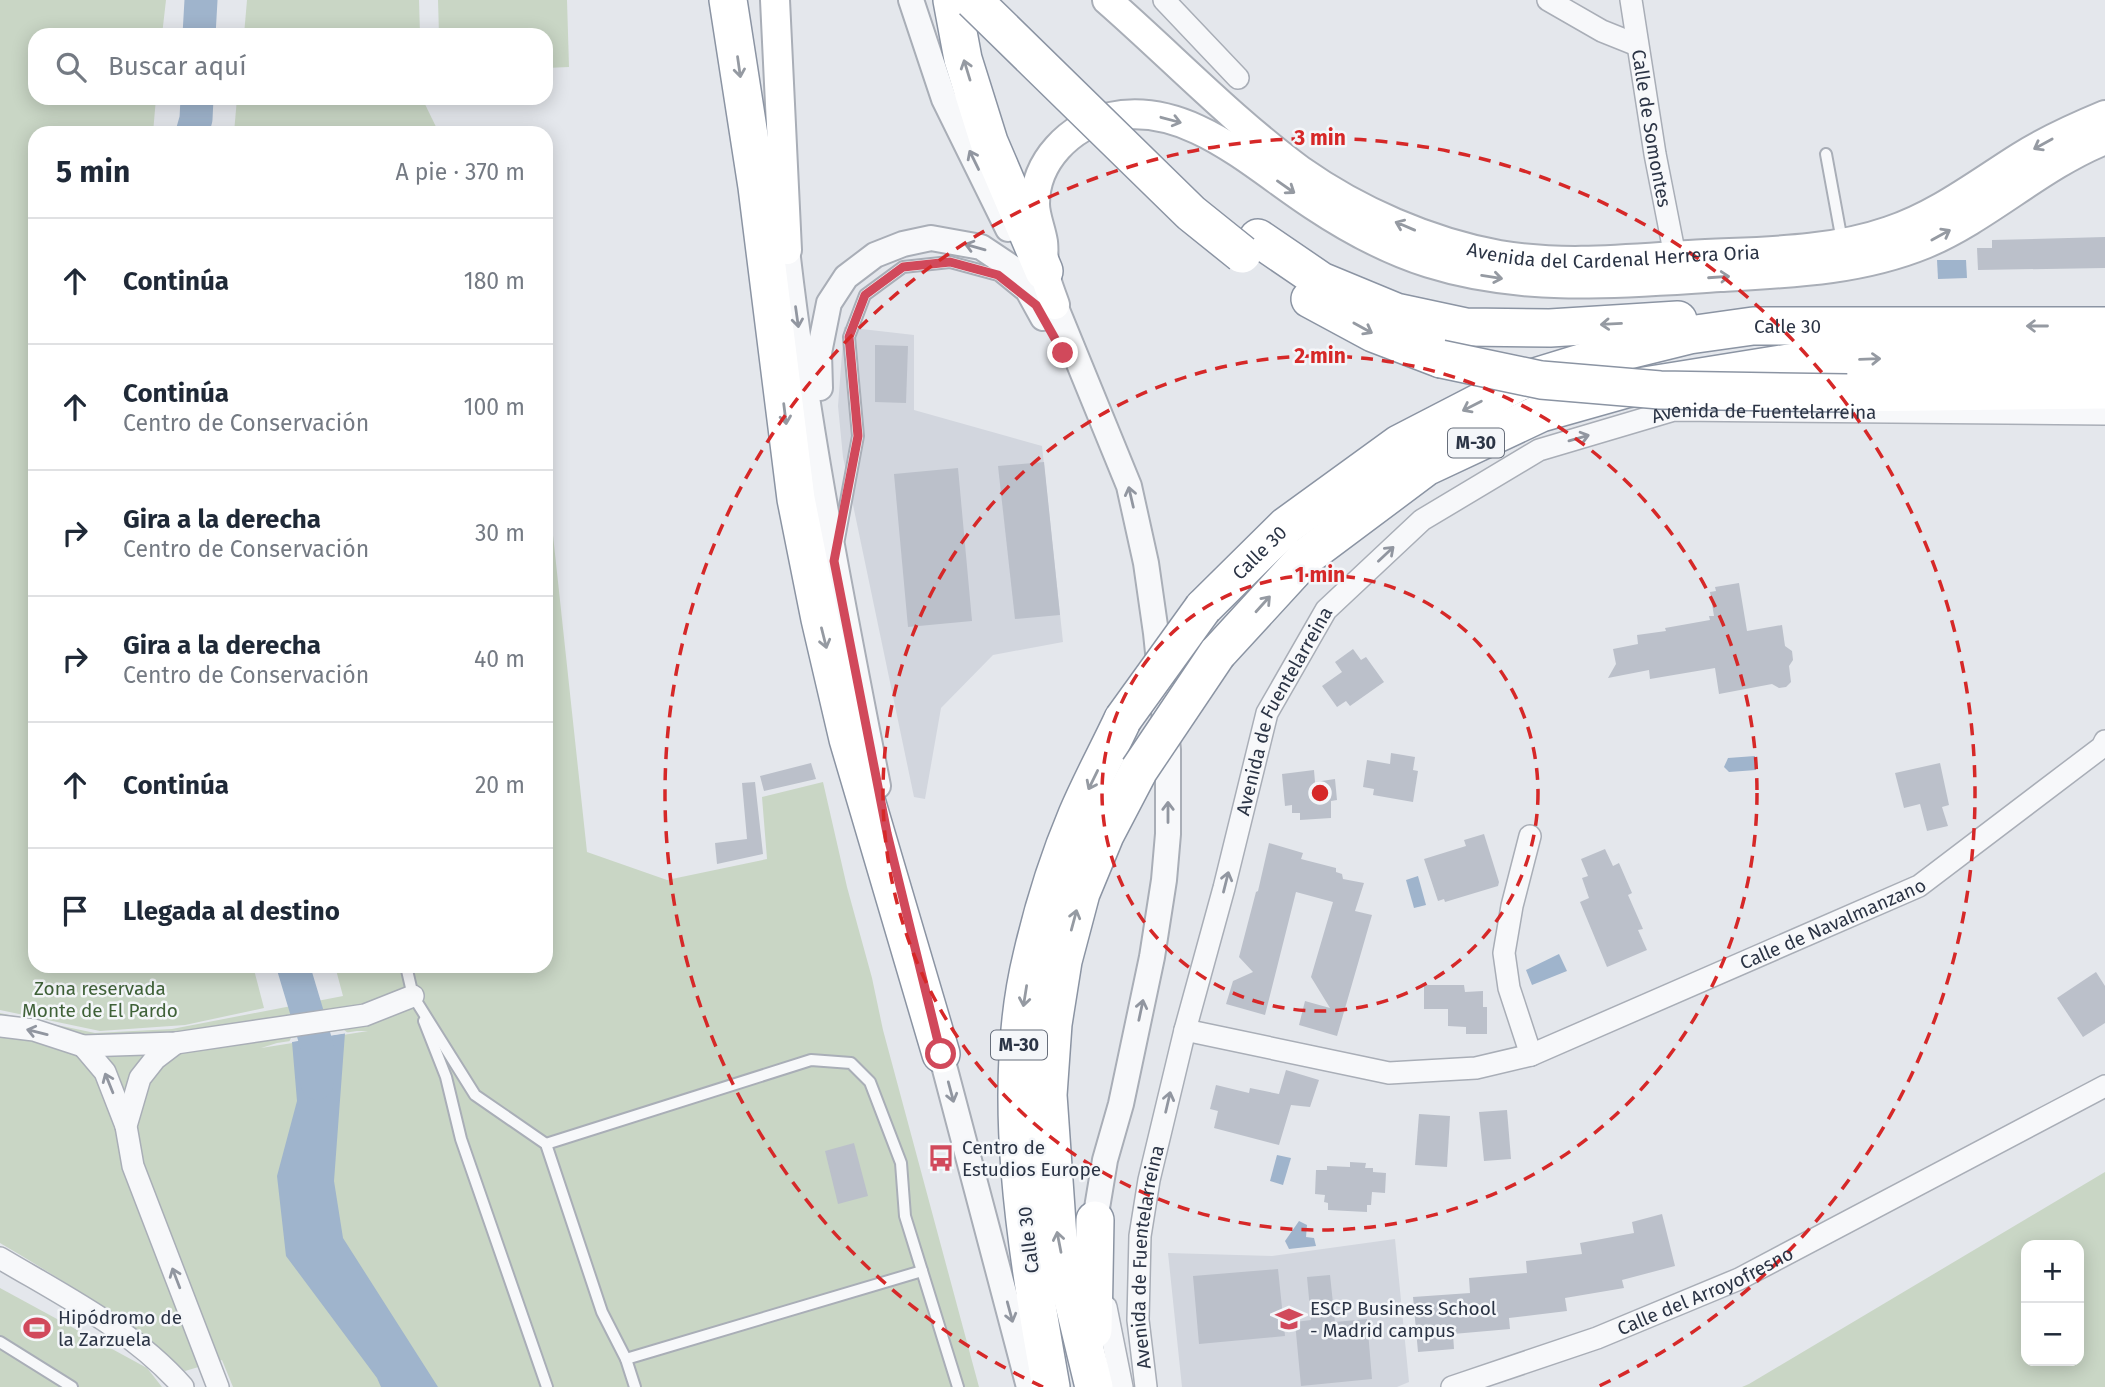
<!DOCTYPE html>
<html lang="es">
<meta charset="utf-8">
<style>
body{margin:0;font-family:"Fira Sans",sans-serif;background:#f2f2f3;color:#1f2937}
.controls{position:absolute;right:21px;bottom:21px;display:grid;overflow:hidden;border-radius:14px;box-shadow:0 4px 18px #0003}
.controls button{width:63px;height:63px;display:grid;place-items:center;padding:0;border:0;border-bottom:2px solid #e0e1e3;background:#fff;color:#1f2937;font:35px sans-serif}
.stop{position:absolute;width:21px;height:21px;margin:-16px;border:5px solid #d1495b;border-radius:50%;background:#fff}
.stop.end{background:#d1495b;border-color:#fff;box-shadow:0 2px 7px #0008}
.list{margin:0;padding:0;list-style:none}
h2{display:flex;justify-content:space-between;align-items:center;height:91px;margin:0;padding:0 28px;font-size:30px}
h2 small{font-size:23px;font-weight:400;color:#747a83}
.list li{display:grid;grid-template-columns:46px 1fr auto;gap:21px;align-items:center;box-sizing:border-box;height:126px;padding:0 28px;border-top:2px solid #e0e1e3}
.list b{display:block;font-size:26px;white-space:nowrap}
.list p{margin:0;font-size:23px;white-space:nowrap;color:#747a83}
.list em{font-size:23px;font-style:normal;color:#747a83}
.icon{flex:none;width:38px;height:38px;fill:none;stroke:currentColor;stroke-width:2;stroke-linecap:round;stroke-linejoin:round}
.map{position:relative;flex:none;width:2105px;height:1387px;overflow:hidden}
.search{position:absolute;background:#fff;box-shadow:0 4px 18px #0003;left:28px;top:28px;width:525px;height:77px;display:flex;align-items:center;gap:18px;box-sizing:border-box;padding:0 24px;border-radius:21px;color:#747a83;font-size:26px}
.panel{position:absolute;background:#fff;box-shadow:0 4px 18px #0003;left:28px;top:126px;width:525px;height:847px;border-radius:21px}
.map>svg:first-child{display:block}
</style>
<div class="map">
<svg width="2105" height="1387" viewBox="0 0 2105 1387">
<rect width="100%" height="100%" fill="#e4e7ec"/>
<g fill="#d2d6de">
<path d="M844,327L914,335V410L1042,446L1063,642L993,655L941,708L925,799L914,797L843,457L838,406Z"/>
<path d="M1395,1239L1409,1382L1397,1387H1182L1168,1253L1272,1256Z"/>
</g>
<g fill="#c9d6c5" fill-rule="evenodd">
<path d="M0,0H166L162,35H35V98H156L153,133H35V966H253L264,1008L185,1025L100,1031L0,1010Z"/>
<path d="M247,0H419L420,35H244Z"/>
<path d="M438,0H567L569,67L546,68V35H439Z"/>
<path d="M237,98H422L439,133H234Z"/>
<path d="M546,470L587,852L667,880L767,859L762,797L823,782L847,887L872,978L883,1030L979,1387H233L222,1360L185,1371C130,1321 64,1281 0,1243V1013L95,1033L172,1029L343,996L335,966H546ZM357,1031H368L261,1048L277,1043Z"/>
<path d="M2105,1172V1387H1742L1749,1384ZM2026,1245H2079V1361H2026Z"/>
<path d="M0,1288L147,1368L162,1387H0Z"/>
</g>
<g fill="#9fb4cc">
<path d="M1937,260H1966L1967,278L1938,279Z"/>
<path d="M1755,756L1756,770L1729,772L1724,767L1728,758Z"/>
<path d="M1418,876L1426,905L1414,908L1406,880Z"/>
<path d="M1559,954L1567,971L1532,985L1526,970Z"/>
<path d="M345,1033L334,1181L343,1238L438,1387H381L377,1378L286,1256L277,1176L297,1101L292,1042Z"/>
<path d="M1277,1155L1291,1158L1283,1185L1270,1181Z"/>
<path d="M1299,1221L1307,1225L1306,1237L1314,1238L1316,1246L1289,1249L1285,1241Z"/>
</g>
<path fill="#e4e7ec" d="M344,1030L348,1033L289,1042L291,1038Z"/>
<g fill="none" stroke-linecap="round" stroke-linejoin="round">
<g stroke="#9fb4cc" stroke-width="33">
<path d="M199,35L201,0"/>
<path d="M192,133L196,119L197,98"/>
<path d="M293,966L317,1046V1083"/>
</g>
</g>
<g fill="#bbc0ca">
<path d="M2105,237V268L1978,270L1977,248H1992V240Z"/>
<path d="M875,345L908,346L906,403L875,402Z"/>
<path d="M1044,462L1060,615L1015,619L998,466Z"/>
<path d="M958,468L972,621L908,627L894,474Z"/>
<path d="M1739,583L1747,631L1782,625L1785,646L1792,651L1793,660L1789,666L1791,682L1786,687L1779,688L1772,684L1719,694L1715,668L1650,679L1649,670L1608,678L1616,664L1613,649L1638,644L1637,635L1666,631L1665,628L1710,620L1709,616H1714L1710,592L1716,591L1715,587Z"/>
<path d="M1353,649L1361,660L1366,657L1384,682L1350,706L1346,701L1337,707L1322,686L1342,672L1335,662Z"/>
<path d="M1391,753L1415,757L1413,770L1418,771L1413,802L1373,795L1374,789L1363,787L1367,760L1390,764Z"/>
<path d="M811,763L816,779L764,791L760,776Z"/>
<path d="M1940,763L1949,805L1942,807L1948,826L1927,831L1920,804L1904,808L1895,773Z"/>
<path d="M1314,770L1315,782L1335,779L1337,800L1331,801V818L1300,820V813H1292V805L1285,806L1282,774Z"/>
<path d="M755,782L763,854L717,864L715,843L747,839L742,783Z"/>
<path d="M1484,834L1499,882L1498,886L1445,902L1444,899L1438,901L1424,859L1466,846L1464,840Z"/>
<path d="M1269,843L1303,853L1301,859L1336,868V872L1342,874L1343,879L1364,883L1355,911L1372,915L1337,1036L1299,1025L1305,1001L1330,1008L1311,977L1333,902L1296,892L1265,1015L1226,1004L1233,981L1253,972L1239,957L1256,892L1258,891Z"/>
<path d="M1605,849L1613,866L1619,863L1632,893L1628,895L1643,929L1638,930L1647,950L1607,967L1580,902L1589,898L1582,878L1588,876L1581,859Z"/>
<path d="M2096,972L2105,986V1023L2083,1037L2057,998Z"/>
<path d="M1424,985H1464L1465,992L1483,991V1007H1487V1034H1466V1027L1448,1026V1009H1424Z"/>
<path d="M1286,1070L1319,1080L1310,1107L1291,1105L1279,1145L1214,1128L1218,1111L1210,1109L1216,1085L1249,1093L1250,1088L1279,1094Z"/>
<path d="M1507,1110L1511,1159L1484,1161L1479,1112Z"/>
<path d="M1419,1114L1450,1116L1447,1167L1415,1165Z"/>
<path d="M854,1143L868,1196L838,1204L825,1151Z"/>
<path d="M1350,1162L1366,1163L1365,1168H1373V1172L1386,1173L1385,1193L1372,1192L1371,1205H1367V1212L1328,1210V1203L1324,1202L1325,1195L1315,1194L1316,1170H1327V1166L1350,1167Z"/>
<path d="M1662,1214L1675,1266L1622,1280L1624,1288L1565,1298L1567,1311L1509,1318L1510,1329L1453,1334L1454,1349L1418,1352L1413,1297L1470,1293L1469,1278L1527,1273L1526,1261L1582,1254L1580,1243L1634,1233L1632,1222Z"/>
<path d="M1278,1269L1285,1336L1199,1344L1193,1276Z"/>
<path d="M1330,1275L1335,1322L1367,1319L1372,1379L1301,1386L1295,1322L1311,1320L1307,1277Z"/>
</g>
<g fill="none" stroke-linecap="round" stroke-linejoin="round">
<defs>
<g id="service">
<path d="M1826,154L1842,241"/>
<path d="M839,539L858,436L849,337L865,295L903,267L950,262L998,275L1020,293"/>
<path d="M406,966L413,996L475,1095L546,1144L602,1312L626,1359L635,1387"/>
<path d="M424,1021L446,1077L461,1139L547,1387"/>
<path d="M546,1144L811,1060L851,1063L870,1082L901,1163L905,1216L958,1387"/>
<path d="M0,1342L72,1387"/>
<path d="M626,1359L922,1271"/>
</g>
<g id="minor">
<path d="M1164,0L1238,78"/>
<path d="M1548,0L1602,31L1637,45"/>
<path id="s1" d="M1631,0L1655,154L1675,256"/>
<path d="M1530,836L1512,906L1504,953L1509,988L1531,1055"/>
<path d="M0,1026L34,1030L83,1046L176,1043L365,1015L413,996"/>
<path id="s2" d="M1185,1030L1389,1073L1476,1068L1531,1055L1919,886L2102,747L2105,741"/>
<path d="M176,1043L155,1059L140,1078L126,1126L133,1166L218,1387"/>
<path d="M83,1046L105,1072L126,1126"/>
<path d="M0,1258C64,1296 134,1331 183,1387"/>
<path d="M1106,1307L1122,1387"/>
<path id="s3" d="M1146,1387L1138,1320L1140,1236L1149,1180L1185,1030L1224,888L1267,713L1326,610L1422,520L1539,450L1674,410L2105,414"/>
<path id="s4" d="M1452,1387L1597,1338L1739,1279L2105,1086"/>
</g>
<g id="tertiary">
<path d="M911,0L944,99L1008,229"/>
<path d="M785,231C805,417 842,602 878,786"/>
<path d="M1045,290L1055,305L1129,486L1146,563L1156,633L1168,750V834L1164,880L1152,957L1121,1104L1105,1160L1095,1220"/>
<path d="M820,388L819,353L829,303L846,277L875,255L903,244L931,238L981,247L1017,271L1043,318"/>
<path d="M937,1039L1029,1387"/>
</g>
<g id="secondary">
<path d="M775,0L787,250"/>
<path id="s5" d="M1107,0C1171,56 1231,119 1300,170C1358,211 1429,242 1499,255C1562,266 1627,259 1689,255C1755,251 1826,253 1889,231C1937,215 1977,184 2020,157C2047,140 2076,127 2105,115"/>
<path d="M1055,305C1051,293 1045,280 1044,268C1043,259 1044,250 1043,242C1041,229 1035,216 1035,204C1035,161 1070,126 1110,117C1187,100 1253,166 1313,205C1349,229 1388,250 1429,263C1524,293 1623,283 1720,277C1790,273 1859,271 1925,244C1989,217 2040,166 2105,140"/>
</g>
<g id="motorway">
<path d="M728,0L757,187L796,499L820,619L848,739L941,1054"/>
<path d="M952,0L963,59L989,142L1044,271"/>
<path d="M1258,238L1321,281L1396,312L1466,327L1550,328L1678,320"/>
<path d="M1310,299L1373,333L1441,359"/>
<path d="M1847,393L2105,390"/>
<path id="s6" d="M1203,608L1286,526L1399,444L1519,382L1604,356L1689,335L1753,326H2105"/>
<path d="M1217,654L1307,556L1426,467L1541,413L1626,389L1801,361L1927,358L2105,359"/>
<path d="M1093,1330L1095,1220"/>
<path d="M1051,1387C1027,1252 999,1091 1032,956C1043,908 1058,860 1077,815C1091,782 1108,751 1123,719"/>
<path d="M1094,1387L1058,1238L1048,1095L1053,1024L1063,961L1081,893L1105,835L1139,770"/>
</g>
</defs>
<use href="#service" stroke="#a9aeb7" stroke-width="14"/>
<use href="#minor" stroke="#a9aeb7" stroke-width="24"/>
<use href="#tertiary" stroke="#a9aeb7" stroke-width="28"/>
<use href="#secondary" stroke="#a9aeb7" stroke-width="32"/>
<use href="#motorway" stroke="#8b94a3" stroke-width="40"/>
<use href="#service" stroke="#f7f8fa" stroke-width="10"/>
<use href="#minor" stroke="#f7f8fa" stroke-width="21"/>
<use href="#tertiary" stroke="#f7f8fa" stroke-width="24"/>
<use href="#secondary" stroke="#fff" stroke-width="28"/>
<use href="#motorway" stroke="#fff" stroke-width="37"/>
<defs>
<g id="motorway-bridge">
<path d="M973,0L1191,213L1242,254"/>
<path d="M1441,359L1541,380L1660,390L1847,393"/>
<path d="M1123,719L1203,608"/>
<path d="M1139,770L1217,654"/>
</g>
</defs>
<use href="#motorway-bridge" stroke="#8b94a3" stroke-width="40" stroke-linecap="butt"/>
<use href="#motorway-bridge" stroke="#fff" stroke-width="37"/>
</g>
<defs><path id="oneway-shaft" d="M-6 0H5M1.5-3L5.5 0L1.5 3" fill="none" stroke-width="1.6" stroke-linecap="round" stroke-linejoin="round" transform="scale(1.75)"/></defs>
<g stroke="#959aa2">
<use href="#oneway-shaft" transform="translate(739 67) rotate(82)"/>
<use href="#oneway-shaft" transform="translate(967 70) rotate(-107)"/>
<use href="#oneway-shaft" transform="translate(1171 120) rotate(15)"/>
<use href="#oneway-shaft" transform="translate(2043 144) rotate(151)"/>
<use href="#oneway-shaft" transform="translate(1286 187) rotate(35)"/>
<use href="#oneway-shaft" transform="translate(1405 226) rotate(-157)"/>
<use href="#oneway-shaft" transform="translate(1941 235) rotate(-29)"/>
<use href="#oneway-shaft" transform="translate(1492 277) rotate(9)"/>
<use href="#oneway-shaft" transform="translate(1719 277) rotate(-4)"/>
<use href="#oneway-shaft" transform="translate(1611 324) rotate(177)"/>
<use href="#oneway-shaft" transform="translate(2037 326) rotate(-180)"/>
<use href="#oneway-shaft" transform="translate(1363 328) rotate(29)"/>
<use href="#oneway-shaft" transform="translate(1870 359) rotate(-2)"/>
<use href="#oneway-shaft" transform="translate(1472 406) rotate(153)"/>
<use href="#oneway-shaft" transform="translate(785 414) rotate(83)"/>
<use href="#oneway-shaft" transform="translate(1263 604) rotate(-48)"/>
<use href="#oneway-shaft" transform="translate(824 638) rotate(76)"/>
<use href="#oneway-shaft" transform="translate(1093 780) rotate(116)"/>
<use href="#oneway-shaft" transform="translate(1074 920) rotate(-75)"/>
<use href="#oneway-shaft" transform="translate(1025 996) rotate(99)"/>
<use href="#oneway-shaft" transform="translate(1059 1242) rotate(-101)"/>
</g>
<g stroke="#9196a0">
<use href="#oneway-shaft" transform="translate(974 160) rotate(-116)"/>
<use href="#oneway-shaft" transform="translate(975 247) rotate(-164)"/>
<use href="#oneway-shaft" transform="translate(797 317) rotate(82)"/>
<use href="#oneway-shaft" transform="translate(1579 438) rotate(-16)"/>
<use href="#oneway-shaft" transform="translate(1131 497) rotate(-103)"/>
<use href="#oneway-shaft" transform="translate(1386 554) rotate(-43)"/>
<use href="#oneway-shaft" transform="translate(1168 812) rotate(-90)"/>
<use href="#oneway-shaft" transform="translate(1226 882) rotate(-76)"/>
<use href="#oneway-shaft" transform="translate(1141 1010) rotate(-78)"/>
<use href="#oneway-shaft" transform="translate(37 1032) rotate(-166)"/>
<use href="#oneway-shaft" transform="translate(109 1083) rotate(-112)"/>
<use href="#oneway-shaft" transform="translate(951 1092) rotate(75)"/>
<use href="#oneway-shaft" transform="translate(1168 1102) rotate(-77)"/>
<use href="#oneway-shaft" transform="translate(176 1278) rotate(-111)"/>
<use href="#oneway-shaft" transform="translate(1010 1312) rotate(75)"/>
</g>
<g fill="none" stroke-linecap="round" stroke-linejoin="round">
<path stroke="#d1495b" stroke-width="9" d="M941,1054L887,833L834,561L858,436L849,337L865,295L903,267L950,262L998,275L1036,305L1063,353"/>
</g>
<g fill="none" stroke="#d62828" stroke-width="3.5" stroke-dasharray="12 9">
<circle cx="1320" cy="793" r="218"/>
<circle cx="1320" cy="793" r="437"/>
<path d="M1043 1387A655 655 0 1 1 1597 1387"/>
</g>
<defs>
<symbol id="bus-bare" viewBox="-9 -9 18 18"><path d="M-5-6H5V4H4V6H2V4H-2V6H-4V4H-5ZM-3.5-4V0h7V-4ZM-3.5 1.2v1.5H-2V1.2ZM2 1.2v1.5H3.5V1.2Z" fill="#d1495b" stroke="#f4f6f9" stroke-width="2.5" paint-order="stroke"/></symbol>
<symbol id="university-bare" viewBox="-9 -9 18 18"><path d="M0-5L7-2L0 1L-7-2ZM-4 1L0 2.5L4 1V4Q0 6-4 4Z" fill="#d1495b" stroke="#f4f6f9" stroke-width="2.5" paint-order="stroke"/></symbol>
<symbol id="stadium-bare" viewBox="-9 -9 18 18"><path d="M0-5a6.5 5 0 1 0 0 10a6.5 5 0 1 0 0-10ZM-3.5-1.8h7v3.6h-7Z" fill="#d1495b" stroke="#f4f6f9" stroke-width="2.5" paint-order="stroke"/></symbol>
</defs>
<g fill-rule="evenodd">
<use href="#bus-bare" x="922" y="1139" width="38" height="38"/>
<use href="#university-bare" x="1270" y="1300" width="38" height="38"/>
<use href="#stadium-bare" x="18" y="1309" width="38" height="38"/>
</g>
<g text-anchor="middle" stroke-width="5" stroke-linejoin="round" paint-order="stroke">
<g fill="#f4f6f9" stroke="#676e7b" stroke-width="2">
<rect x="1448" y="428.5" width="56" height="29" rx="5"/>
<rect x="991" y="1030.5" width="56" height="29" rx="5"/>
</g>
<g font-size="18" font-weight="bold" fill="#2b3445">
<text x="1476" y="449">M-30</text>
<text x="1019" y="1051">M-30</text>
</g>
<g font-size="19" fill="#2b3445" stroke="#f4f6f9">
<text dy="7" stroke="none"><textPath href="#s1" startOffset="130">Calle de Somontes</textPath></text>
<text dy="7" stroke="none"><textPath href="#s5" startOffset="590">Avenida del Cardenal Herrera Oria</textPath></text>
<text dy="7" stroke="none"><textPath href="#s6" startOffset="667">Calle 30</textPath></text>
<text dy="7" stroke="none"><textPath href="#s3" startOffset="1307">Avenida de Fuentelarreina</textPath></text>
<text dy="7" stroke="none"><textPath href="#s6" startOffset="79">Calle 30</textPath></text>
<text dy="7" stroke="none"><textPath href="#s3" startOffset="698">Avenida de Fuentelarreina</textPath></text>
<text dy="7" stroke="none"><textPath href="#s2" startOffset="681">Calle de Navalmanzano</textPath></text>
<text transform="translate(1028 1240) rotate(-97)" y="7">Calle 30</text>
<text dy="7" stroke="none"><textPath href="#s3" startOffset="131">Avenida de Fuentelarreina</textPath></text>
<text dy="7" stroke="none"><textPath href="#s4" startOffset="271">Calle del Arroyofresno</textPath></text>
</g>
<g font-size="19" fill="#3f6138" stroke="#f4f6f9">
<text x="100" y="995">Zona reservada<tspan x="100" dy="22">Monte de El Pardo</tspan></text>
</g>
<g font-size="19" fill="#2b3445" stroke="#f4f6f9" text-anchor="start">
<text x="962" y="1154">Centro de<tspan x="962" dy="22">Estudios Europe</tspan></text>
<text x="1310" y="1315">ESCP Business School<tspan x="1310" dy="22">- Madrid campus</tspan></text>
<text x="58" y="1324">Hipódromo de<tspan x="58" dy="22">la Zarzuela</tspan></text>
</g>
</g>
<circle cx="1320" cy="793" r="10" fill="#d62828" stroke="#f4f6f9" stroke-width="3.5"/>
<g font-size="21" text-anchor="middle" font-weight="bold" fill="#d62828" stroke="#f4f6f9" stroke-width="5" stroke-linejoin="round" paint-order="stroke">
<text x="1320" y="145">3 min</text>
<text x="1320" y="363">2 min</text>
<text x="1320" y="582">1 min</text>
</g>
</svg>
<div class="controls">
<button>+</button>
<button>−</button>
</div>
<div class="stop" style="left:941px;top:1054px"></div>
<div class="stop end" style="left:1063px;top:353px"></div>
<div class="search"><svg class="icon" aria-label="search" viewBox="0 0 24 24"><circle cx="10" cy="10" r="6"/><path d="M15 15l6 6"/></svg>Buscar aquí</div>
<section class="panel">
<h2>5 min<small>A pie · 370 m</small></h2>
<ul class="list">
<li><svg class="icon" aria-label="ahead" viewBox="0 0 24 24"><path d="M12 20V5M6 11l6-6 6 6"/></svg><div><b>Continúa</b></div><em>180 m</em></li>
<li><svg class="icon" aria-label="ahead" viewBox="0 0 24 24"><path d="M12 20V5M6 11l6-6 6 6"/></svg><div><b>Continúa</b><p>Centro de Conservación</p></div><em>100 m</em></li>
<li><svg class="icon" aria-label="right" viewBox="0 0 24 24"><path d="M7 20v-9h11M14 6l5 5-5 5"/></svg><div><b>Gira a la derecha</b><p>Centro de Conservación</p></div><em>30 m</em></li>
<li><svg class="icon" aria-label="right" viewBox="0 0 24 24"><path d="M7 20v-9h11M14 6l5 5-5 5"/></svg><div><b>Gira a la derecha</b><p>Centro de Conservación</p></div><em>40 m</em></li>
<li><svg class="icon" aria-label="ahead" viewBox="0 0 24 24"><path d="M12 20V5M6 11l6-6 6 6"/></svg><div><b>Continúa</b></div><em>20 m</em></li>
<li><svg class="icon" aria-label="arrive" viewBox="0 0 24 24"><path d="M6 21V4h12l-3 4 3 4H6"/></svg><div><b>Llegada al destino</b></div></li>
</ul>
</section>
</div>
